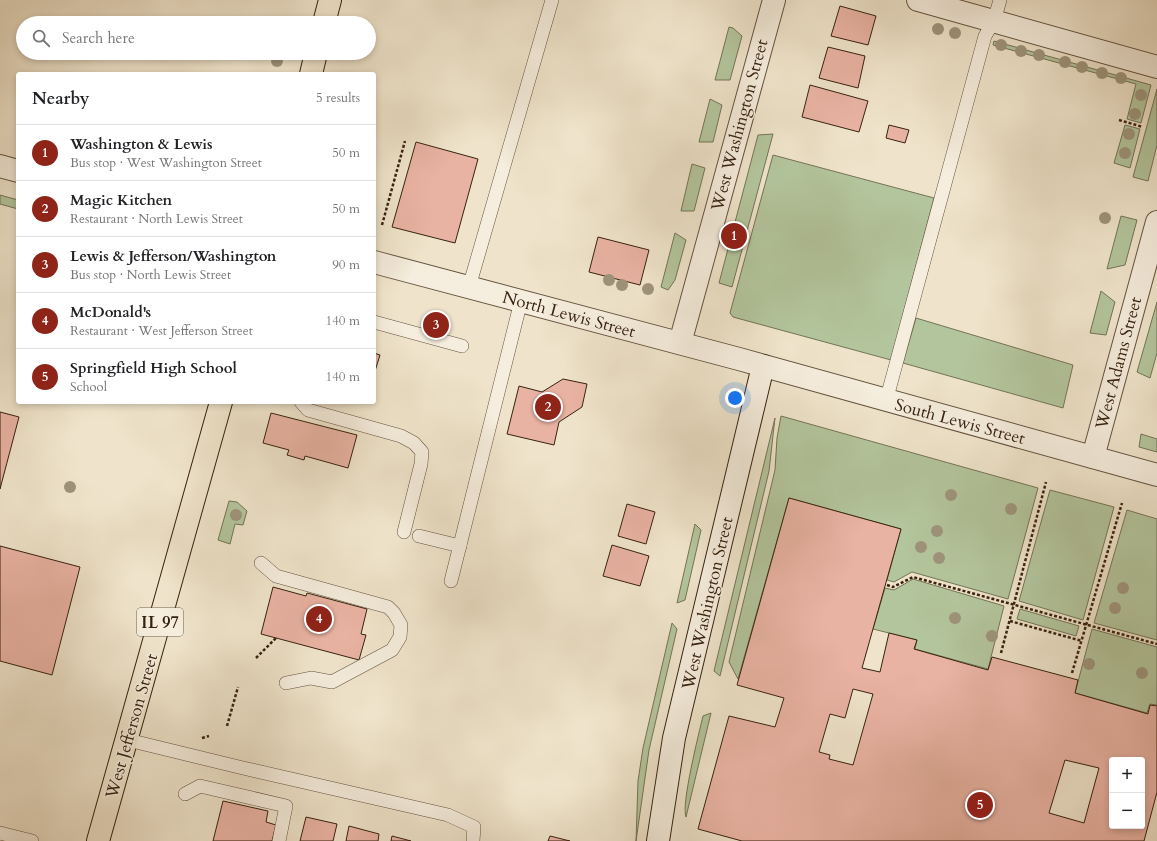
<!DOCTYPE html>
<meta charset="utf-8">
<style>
body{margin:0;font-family:Cardo,serif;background:#f6f6f6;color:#202124}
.controls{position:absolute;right:12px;bottom:12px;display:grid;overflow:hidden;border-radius:4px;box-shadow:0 2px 6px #0003}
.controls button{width:36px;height:36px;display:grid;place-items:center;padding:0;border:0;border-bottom:1px solid #e0e0e0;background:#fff;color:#202124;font:20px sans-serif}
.you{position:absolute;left:735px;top:398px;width:14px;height:14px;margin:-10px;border:3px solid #fff;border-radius:50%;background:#1a73e8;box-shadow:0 0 0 6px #1a73e833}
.badge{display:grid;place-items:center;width:26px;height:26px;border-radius:50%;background:#8f2418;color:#fff;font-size:13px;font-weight:700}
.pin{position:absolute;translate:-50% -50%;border:2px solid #fff;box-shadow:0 1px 4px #0006}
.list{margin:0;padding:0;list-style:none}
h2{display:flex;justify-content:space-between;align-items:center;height:52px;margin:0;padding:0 16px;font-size:17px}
h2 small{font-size:13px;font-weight:400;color:#757577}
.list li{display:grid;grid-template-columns:26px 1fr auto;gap:12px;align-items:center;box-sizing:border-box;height:56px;padding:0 16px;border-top:1px solid #e0e0e0}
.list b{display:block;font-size:15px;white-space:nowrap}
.list p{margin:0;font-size:13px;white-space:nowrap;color:#757577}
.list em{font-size:13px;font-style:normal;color:#757577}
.icon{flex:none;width:22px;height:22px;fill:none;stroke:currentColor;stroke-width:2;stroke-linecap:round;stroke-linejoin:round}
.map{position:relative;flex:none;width:1157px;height:841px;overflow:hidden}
.search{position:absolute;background:#fff;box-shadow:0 2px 6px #0003;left:16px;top:16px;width:360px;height:44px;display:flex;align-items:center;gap:10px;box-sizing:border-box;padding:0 14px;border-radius:22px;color:#757577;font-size:15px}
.panel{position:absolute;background:#fff;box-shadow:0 2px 6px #0003;left:16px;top:72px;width:360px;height:332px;border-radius:4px}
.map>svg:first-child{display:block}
</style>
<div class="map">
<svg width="1157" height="841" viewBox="0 0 1157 841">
<rect width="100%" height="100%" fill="#efe4cb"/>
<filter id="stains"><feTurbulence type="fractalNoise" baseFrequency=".005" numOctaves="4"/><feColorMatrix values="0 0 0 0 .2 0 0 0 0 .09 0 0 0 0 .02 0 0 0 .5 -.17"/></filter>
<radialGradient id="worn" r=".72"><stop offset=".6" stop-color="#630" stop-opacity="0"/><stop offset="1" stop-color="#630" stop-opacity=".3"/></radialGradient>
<g fill="#b3c59c" stroke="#747356">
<path d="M729,27L733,28L742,36L730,80H715Z"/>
<path d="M994,41L1151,85L1141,123L1127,119L1136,84L993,45Z"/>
<path d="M1157,89V145L1148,181L1133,177Z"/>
<path d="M710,99L722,105L713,142H699Z"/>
<path d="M1125,125L1140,129L1130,168L1114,163Z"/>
<path d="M773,134L732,287L719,283L758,135Z"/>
<path d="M773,155L934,198L891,360L733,317L730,313Z"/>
<path d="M692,164L705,168L694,211H681Z"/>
<path d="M0,195L18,200V209L0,204Z"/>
<path d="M1121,216L1137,220L1125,265L1107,269Z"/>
<path d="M675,233L686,240L675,280L668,290L661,287Z"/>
<path d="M1101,291L1115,302L1106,335L1090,333Z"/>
<path d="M1157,302V353L1150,378L1137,372Z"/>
<path d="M916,318L1073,365L1063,408L903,363Z"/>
<path d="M781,416L1038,488L1008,599L912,572L894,582L887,580L901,529L789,498L738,679L729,662L775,470L777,438Z"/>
<path d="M775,418L769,471L720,676L714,671Z"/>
<path d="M1141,434L1157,439V452L1139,447Z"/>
<path d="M1050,490L1114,507L1083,620L1019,601Z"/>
<path d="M229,501L237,502L247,511L243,525L235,524L230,544L218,540Z"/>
<path d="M1127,510L1157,519V640L1094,623Z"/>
<path d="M695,524L701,530L685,600L677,603Z"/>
<path d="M913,579L1004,606L988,669L915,649L917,640L873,629L885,588L894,590Z"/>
<path d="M1020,609L1079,626L1076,636L1017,619Z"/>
<path d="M672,623L677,629L649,750L636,841L638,781L643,748Z"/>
<path d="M1092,629L1157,647V705L1150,704L1147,713L1075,693Z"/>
<path d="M711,713L686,817C681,804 699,733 703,716Z"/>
</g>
<g fill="#e9b3a3" stroke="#36210f" fill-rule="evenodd">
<path d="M840,6L876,16L868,45L831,36Z"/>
<path d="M828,47L865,56L858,88L819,78Z"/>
<path d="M810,85L868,101L859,132L802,117Z"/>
<path d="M889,125L909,130L905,143L886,138Z"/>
<path d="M416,142L478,159L455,243L392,227Z"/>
<path d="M598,237L649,250L640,285L589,272Z"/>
<path d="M374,353L380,355L375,371H374Z"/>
<path d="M563,379L587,384L582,407L559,422L554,445L507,434L519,386L542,392Z"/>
<path d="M0,412L19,417L0,489Z"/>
<path d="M271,413L357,435L348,468L305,456L304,460L287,455L289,450L263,443Z"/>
<path d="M789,498L901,529L862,668L880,672L889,633L917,640L914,649L988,670L992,657L1078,680L1075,693L1148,714L1150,705L1157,706V792L1144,841H742L698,829L729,716L775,727L784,698L737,685ZM853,689L873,694L853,765L829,759L830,755L819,752L830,714L845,718ZM1065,760L1099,768L1084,823L1049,813ZM1112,760H1142V826H1112Z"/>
<path d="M627,504L655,512L646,544L618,536Z"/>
<path d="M612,545L649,556L640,586L603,576Z"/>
<path d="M0,546L80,567L52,675L0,661Z"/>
<path d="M273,587L306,596L307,593L367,609L361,634L366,635L359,660L261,634Z"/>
<path d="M223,801L268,811L266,822L276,825L272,841H213Z"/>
<path d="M306,817L337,824L333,841H300Z"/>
<path d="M349,826L379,834L378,841H346Z"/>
<path d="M392,836L411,841H391Z"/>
<path d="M550,836L570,841H548Z"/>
</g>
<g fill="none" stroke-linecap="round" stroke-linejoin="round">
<defs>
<g id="lane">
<path d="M469,287L552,0"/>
<path d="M374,322L462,346"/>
<path d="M886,401L985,36L994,21L1000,0"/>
<path d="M301,402L308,410L401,436L414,443L422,452L421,464L404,532"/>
<path d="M419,536L460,546"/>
<path d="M261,563L276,576L388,607L394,613L401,625L400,637L392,650L332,682L311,678L286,683"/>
<path d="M451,581L521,301"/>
<path d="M128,740L243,768L448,815L474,827L473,841"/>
<path d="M185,794L200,786L286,806L279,841"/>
<path d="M0,833L32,841"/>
</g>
<g id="street">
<path d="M918,0L1157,67"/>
<path d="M0,166L18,171"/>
<path d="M374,262L739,359L1157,475"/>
<path d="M680,343L774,0"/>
<path d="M1093,457L1157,222"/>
</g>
<path id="secondary" d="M658,841L674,738L763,366"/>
<g id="primary">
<path d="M324,23L330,0"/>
<path d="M311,74L316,53"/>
<path d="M98,841L221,402"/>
</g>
</defs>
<use href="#lane" stroke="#64523e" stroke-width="14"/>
<use href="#street" stroke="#64523e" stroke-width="24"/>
<use href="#secondary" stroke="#36210f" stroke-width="24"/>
<use href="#primary" stroke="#36210f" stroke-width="24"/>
<g stroke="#36210f" stroke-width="2.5" stroke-dasharray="3 2" stroke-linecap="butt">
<path d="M1119,120L1143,127"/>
<path d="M382,225L405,141"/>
<path d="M887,585L893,587L913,577L1157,644"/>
<path d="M1010,621L1082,641"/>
<path d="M1001,653L1046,482"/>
<path d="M256,658L276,638"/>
<path d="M1072,673L1122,503"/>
<path d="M227,726L238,687"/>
<path d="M202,738L209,736"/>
</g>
<use href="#lane" stroke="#f5eddd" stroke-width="13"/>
<use href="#street" stroke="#f5eddd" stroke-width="22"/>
<use href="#secondary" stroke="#f5eddd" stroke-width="22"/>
<use href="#primary" stroke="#efe4cb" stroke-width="22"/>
</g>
<g fill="#9e947b">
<circle cx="938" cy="29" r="6"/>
<circle cx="955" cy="33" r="6"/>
<circle cx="1001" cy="45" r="6"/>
<circle cx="1021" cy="51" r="6"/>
<circle cx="1039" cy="55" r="6"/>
<circle cx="277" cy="61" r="6"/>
<circle cx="1065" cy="62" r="6"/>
<circle cx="1082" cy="67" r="6"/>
<circle cx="1102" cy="73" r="6"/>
<circle cx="1121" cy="78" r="6"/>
<circle cx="1141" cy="95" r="6"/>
<circle cx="1135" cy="114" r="6"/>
<circle cx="1129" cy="134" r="6"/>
<circle cx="1125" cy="153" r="6"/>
<circle cx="1105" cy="218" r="6"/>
<circle cx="609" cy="280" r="6"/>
<circle cx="622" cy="285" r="6"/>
<circle cx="648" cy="289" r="6"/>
<circle cx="70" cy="487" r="6"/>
<circle cx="951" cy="495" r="6"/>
<circle cx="1011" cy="509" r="6"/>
<circle cx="236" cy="515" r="6"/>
<circle cx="937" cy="531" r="6"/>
<circle cx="921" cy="547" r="6"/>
<circle cx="939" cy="558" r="6"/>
<circle cx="1123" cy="588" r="6"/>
<circle cx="1115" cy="608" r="6"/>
<circle cx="955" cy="618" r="6"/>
<circle cx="992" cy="636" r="6"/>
<circle cx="1089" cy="664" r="6"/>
<circle cx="1142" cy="673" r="6"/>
</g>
<g text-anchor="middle" stroke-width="3" stroke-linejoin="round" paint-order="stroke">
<rect fill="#f5eddd" stroke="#6f5e4d" stroke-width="1" x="137" y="608" width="46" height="28" rx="3"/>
<g font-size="16" font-weight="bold" fill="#36210f">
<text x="160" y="628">IL 97</text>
</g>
<g font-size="17" fill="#36210f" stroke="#f5eddd">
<text transform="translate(739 125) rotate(-75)" y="6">West Washington Street</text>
<text transform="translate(569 314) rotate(15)" y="6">North Lewis Street</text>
<text transform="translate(1118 363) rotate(-75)" y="6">West Adams Street</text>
<text transform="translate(960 421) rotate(15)" y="6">South Lewis Street</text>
<text transform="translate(707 603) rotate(-77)" y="6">West Washington Street</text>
<text transform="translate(131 726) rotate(-74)" y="6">West Jefferson Street</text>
</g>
</g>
<rect width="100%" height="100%" filter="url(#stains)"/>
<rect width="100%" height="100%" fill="url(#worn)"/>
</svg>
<div class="controls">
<button>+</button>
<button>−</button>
</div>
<div class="you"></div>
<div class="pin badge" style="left:734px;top:236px">1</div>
<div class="pin badge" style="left:548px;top:407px">2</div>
<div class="pin badge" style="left:436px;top:325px">3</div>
<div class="pin badge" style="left:319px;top:619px">4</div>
<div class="pin badge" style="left:980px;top:805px">5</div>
<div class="search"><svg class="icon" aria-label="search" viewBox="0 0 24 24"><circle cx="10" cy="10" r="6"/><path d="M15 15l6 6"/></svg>Search here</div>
<section class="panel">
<h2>Nearby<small>5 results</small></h2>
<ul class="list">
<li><span class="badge">1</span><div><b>Washington &amp; Lewis</b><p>Bus stop · West Washington Street</p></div><em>50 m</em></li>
<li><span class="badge">2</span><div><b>Magic Kitchen</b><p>Restaurant · North Lewis Street</p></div><em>50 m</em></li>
<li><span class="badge">3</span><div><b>Lewis &amp; Jefferson/Washington</b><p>Bus stop · North Lewis Street</p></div><em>90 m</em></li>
<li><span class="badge">4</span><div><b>McDonald's</b><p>Restaurant · West Jefferson Street</p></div><em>140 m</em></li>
<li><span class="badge">5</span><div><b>Springfield High School</b><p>School</p></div><em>140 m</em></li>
</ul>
</section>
</div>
